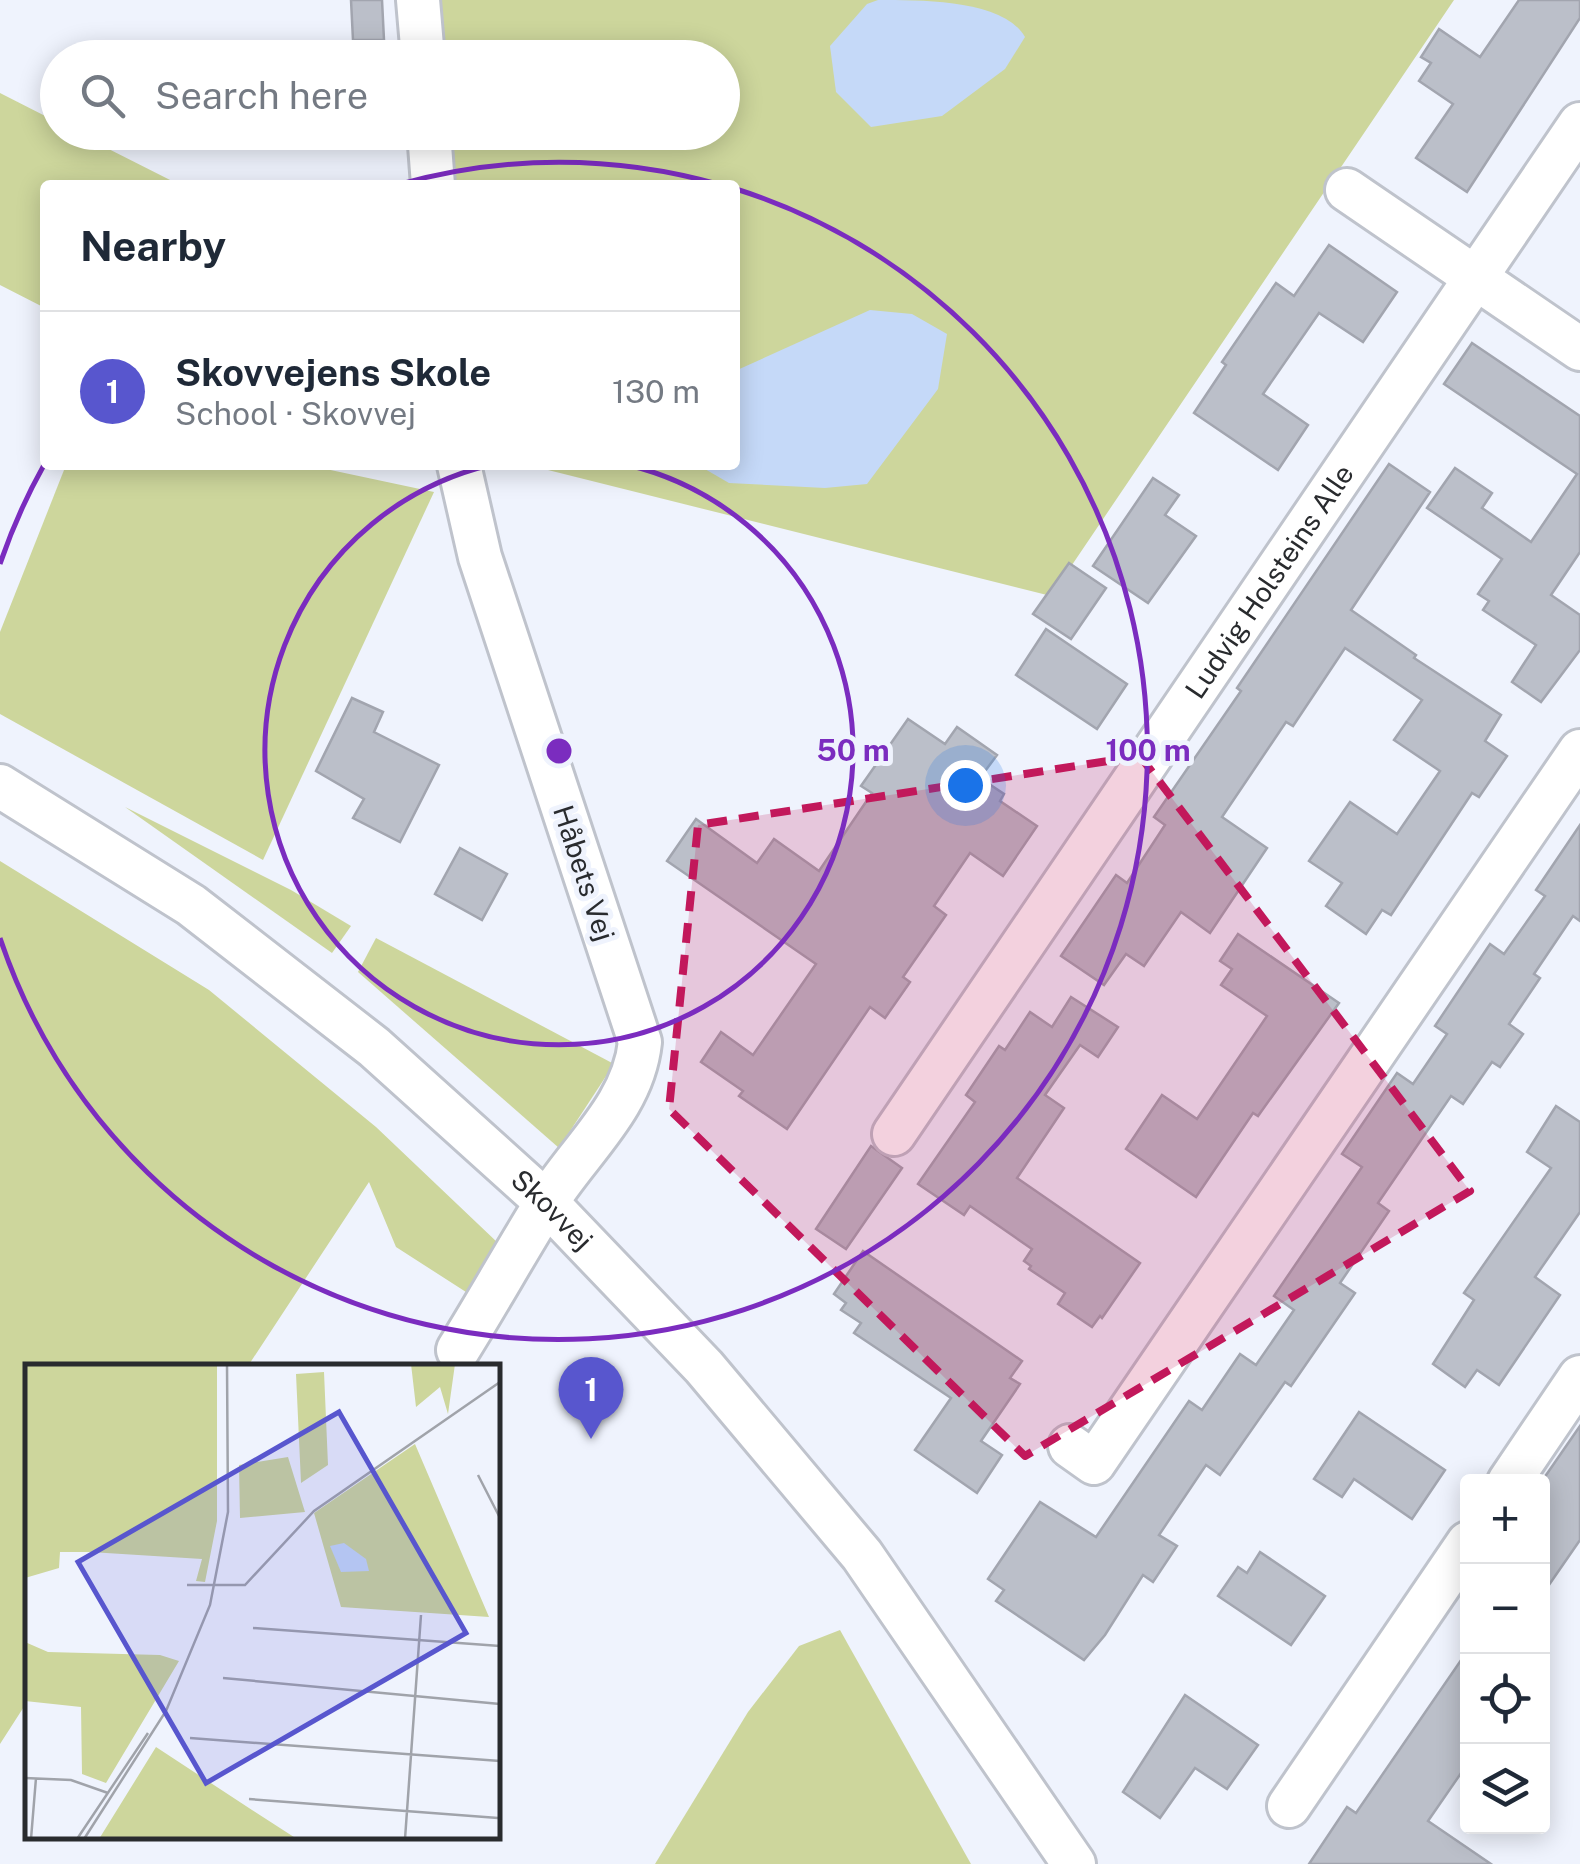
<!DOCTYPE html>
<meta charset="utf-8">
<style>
body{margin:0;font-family:"Public Sans",sans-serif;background:#f2f2f3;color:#1f2937}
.controls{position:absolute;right:30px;bottom:30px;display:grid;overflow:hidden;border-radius:10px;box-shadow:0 5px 25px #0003}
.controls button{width:90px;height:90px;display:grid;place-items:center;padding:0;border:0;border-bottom:2px solid #e0e1e3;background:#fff;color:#1f2937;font:50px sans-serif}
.you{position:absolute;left:965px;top:785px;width:35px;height:35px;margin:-25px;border:8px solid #fff;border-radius:50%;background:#1a73e8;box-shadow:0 0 0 15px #1a73e833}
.badge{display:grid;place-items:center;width:65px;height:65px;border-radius:50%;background:#5856ce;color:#fff;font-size:32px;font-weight:700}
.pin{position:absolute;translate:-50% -82px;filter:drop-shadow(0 2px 5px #0008)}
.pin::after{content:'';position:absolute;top:52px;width:35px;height:30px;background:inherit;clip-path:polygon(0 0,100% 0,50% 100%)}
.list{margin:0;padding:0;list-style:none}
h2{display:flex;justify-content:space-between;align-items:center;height:130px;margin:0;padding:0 40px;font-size:42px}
h2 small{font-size:32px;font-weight:400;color:#747a83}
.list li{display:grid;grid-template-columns:65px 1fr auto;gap:30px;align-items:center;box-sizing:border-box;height:160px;padding:0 40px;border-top:2px solid #e0e1e3}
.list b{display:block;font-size:38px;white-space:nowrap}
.list p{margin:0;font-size:32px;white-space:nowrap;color:#747a83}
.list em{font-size:32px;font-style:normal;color:#747a83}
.icon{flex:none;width:55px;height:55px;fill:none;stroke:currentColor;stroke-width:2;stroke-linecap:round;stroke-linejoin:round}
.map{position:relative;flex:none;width:1580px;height:1864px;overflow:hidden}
.search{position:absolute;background:#fff;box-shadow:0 5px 25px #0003;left:40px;top:40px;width:700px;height:110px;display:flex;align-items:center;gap:25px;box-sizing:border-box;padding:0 35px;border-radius:55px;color:#747a83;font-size:38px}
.panel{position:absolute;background:#fff;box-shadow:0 5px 25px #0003;left:40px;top:180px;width:700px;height:290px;border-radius:10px}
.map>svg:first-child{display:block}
</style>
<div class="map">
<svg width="1580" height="1864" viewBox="0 0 1580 1864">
<rect width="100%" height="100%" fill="#eff3fd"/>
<g fill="#cdd69c">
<path d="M428,0H1454L1051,596L528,465H735V185H442L438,133L722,132V58L432,57Z"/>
<path d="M0,93L57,122L58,132L77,133L180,185H45V308L0,285Z"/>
<path d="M66,465H307L434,492L263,860L0,714V632Z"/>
<path d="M125,807L291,890L351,926L332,953Z"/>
<path d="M0,861L209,990L376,1127L498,1243L466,1292L396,1247L369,1182L248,1366H28L27,1702L0,1744Z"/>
<path d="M376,938L614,1064L559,1148L358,972Z"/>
<path d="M840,1630L971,1864H655L748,1712L799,1646Z"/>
</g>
<g fill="#c5d9f8">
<path d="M878,0C924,0 1004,0 1025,37L1005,69L942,116L871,127L836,92L830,46L867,4Z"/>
<path d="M870,310L912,314L947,334L938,389L867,484L825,488L729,483L698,465H735V371Z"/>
</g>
<g fill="#bbbfc9" stroke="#a2a5af" stroke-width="2.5">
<path d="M351,0H382L384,40H353Z"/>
<path d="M1519,0H1580V18L1467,192L1416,158L1453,104L1419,81L1431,63L1421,57L1439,29L1480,57Z"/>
<path d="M1329,245L1397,292L1363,342L1319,313L1263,394L1308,425L1278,470L1194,413L1226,365L1222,362L1276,283L1294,296Z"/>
<path d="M1472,343L1580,416V552L1551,595L1580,615V650L1541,702L1512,682L1536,645L1483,610L1489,601L1478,594L1502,559L1427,508L1455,468L1492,493L1482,508L1531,542L1577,474L1444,384Z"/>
<path d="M1389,464L1430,492L1351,610L1416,655L1414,658L1501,715L1485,741L1507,756L1479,797L1472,793L1391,915L1382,910L1366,934L1326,906L1342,883L1309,861L1350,802L1397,834L1440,771L1394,740L1422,700L1345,648L1293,726L1286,722L1222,817L1267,848L1210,933L1181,912L1144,966L1126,954L1104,985L1061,956L1116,875L1127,883L1165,825L1154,817L1241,691L1237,688Z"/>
<path d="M1153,478L1179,495L1165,515L1196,536L1148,603L1093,566Z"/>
<path d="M1069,563L1106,588L1071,639L1033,614Z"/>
<path d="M1046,629L1127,684L1097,729L1016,675Z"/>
<path d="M352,698L383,712L374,732L439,765L400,842L353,818L364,799L316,771Z"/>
<path d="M908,719L945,744L957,727L997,755L980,778L1004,794L1000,801L1037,826L1003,876L970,853L934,906L946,915L903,977L910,982L885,1018L870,1007L787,1129L739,1096L743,1091L701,1062L721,1032L753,1055L816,964L667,861L696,819L757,863L774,839L819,871L872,793L861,786Z"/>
<path d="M1580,825V921L1573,916L1534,974L1540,978L1509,1024L1523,1034L1500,1067L1492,1062L1463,1104L1451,1096L1378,1203L1389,1211L1340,1283L1355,1293L1291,1386L1285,1382L1220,1475L1206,1465L1159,1535L1177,1546L1153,1582L1143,1575L1105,1635L1084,1660L996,1601L1004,1590L988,1579L1040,1502L1096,1537L1189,1401L1202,1410L1240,1354L1256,1365L1294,1310L1274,1296L1362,1167L1342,1154L1397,1073L1413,1084L1447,1034L1435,1026L1490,944L1504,954L1545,896L1536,890Z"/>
<path d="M460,848L507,874L482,920L435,894Z"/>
<path d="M1238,934L1339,1003L1258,1116L1253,1113L1196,1197L1126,1149L1162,1095L1197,1119L1267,1016L1221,985L1232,969L1220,961Z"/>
<path d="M1071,997L1118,1027L1098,1057L1080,1045L1045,1095L1064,1108L1017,1178L1140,1263L1102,1318L1100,1316L1092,1327L1058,1304L1065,1293L1029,1269L1031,1266L1024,1261L1032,1249L970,1206L964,1215L918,1184L975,1102L966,1095L999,1046L1005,1050L1030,1012L1052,1027Z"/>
<path d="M1556,1106L1580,1122V1212L1535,1277L1560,1295L1499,1385L1477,1370L1465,1387L1433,1364L1474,1300L1464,1293L1551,1168L1527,1152Z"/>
<path d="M871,1146L902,1168L846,1249L816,1229Z"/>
<path d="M863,1251L1022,1361L1010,1378L1020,1384L981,1441L1002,1455L977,1493L915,1450L951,1398L854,1333L861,1323L841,1310L846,1303L834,1294Z"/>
<path d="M1359,1412L1445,1470L1412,1519L1354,1479L1342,1497L1314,1479Z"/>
<path d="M1580,1426V1540L1542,1595V1481Z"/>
<path d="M1260,1552L1325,1596L1291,1645L1218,1596L1238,1567L1247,1573Z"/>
<path d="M1468,1650V1763L1428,1821L1491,1864H1309L1347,1807L1356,1813Z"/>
<path d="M1185,1695L1258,1745L1227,1789L1195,1768L1160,1818L1123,1792Z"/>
</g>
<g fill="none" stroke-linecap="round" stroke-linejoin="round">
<defs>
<g id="minor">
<path d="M418,0L423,58"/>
<path d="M429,132L433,185"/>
<path d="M1347,190L1580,349"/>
<path id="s1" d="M0,786L191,905L374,1047L546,1202L704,1367L862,1555L1074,1864"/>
<path id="s2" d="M894,1134L1580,124"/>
<path d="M458,1350C488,1302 515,1253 545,1205C578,1151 633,1108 640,1042L480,557L459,465"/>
<path d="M1070,1446L1094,1463L1580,751"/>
<path d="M1509,1482L1580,1377"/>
<path d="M1289,1806L1468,1543"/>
</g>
</defs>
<use href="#minor" stroke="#bfc3cc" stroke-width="48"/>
<use href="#minor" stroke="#fff" stroke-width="42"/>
</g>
<path fill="#c2185b" fill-opacity="0.2" stroke="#c2185b" stroke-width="8" stroke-dasharray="20 12" stroke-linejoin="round" d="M1140,756L1470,1191L1025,1456L669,1109L698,825Z"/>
<g fill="none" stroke="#7b2cbf" stroke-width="5">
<path d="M628 465A294 294 0 1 1 490 465"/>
<path d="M0 564A589 589 0 0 1 44 465M397 185A589 589 0 0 1 721 185M736 189A589 589 0 1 1 0 938"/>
</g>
<g text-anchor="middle" stroke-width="10" stroke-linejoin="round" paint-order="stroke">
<g font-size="28" fill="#292b2e" stroke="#eff3fd">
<text dy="10" stroke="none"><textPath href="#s2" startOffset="668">Ludvig Holsteins Alle</textPath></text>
<text transform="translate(584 873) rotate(72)" y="10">Håbets Vej</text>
<text dy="10" stroke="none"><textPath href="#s1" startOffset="698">Skovvej</textPath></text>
</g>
</g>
<g transform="translate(25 1364)">
<rect width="475" height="475" fill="#eff3fd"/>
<path d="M0,0H192V157L180,218L171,217L177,195L65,188H35L34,204L0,214ZM386,0H430L423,50L415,23L391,43ZM299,8L303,101L276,119L271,10ZM390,80L464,253L316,243L289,149ZM263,93L280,148L215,154L214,101ZM0,278L23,288L135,291L154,297L81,419L57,410L56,343L0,337ZM131,383L227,446L272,475H74Z" fill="#cdd69c"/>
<path d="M319,179L341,195L344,207L316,208L305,182Z" fill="#c5d9f8"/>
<path fill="none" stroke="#a0a3aa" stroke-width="2.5" d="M453,111L475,154M162,221H220L289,147L475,18M228,264L475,282M198,314L475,340M165,374L475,397M0,414L46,416L83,429M224,435L473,454M6,475L11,414M52,475L123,369M59,475L141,347L185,241L203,148L202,0M380,475L396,251"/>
<path fill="#5856ce" fill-opacity="0.15" stroke="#5856ce" stroke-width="5" d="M314,48L441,269L181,419L53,198Z"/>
<rect width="475" height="475" fill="none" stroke="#292b2e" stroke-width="5"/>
</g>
<circle cx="559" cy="751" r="15" fill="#7b2cbf" stroke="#eff3fd" stroke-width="5"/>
<g font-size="30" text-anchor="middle" font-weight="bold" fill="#7b2cbf" stroke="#eff3fd" stroke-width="10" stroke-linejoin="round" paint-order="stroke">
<text x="853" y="761">50 m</text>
<text x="1148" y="761">100 m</text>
</g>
</svg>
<div class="controls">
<button>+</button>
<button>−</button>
<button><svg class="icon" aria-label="locate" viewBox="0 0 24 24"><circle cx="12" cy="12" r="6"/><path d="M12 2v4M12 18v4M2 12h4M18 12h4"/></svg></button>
<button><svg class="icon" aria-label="layers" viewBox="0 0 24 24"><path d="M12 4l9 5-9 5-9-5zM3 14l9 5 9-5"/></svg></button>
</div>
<div class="you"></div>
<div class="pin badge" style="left:591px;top:1439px">1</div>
<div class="search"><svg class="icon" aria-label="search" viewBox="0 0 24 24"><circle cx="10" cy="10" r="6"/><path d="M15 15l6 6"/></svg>Search here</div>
<section class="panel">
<h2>Nearby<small></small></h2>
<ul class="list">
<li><span class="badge">1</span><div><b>Skovvejens Skole</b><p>School · Skovvej</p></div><em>130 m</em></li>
</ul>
</section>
</div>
